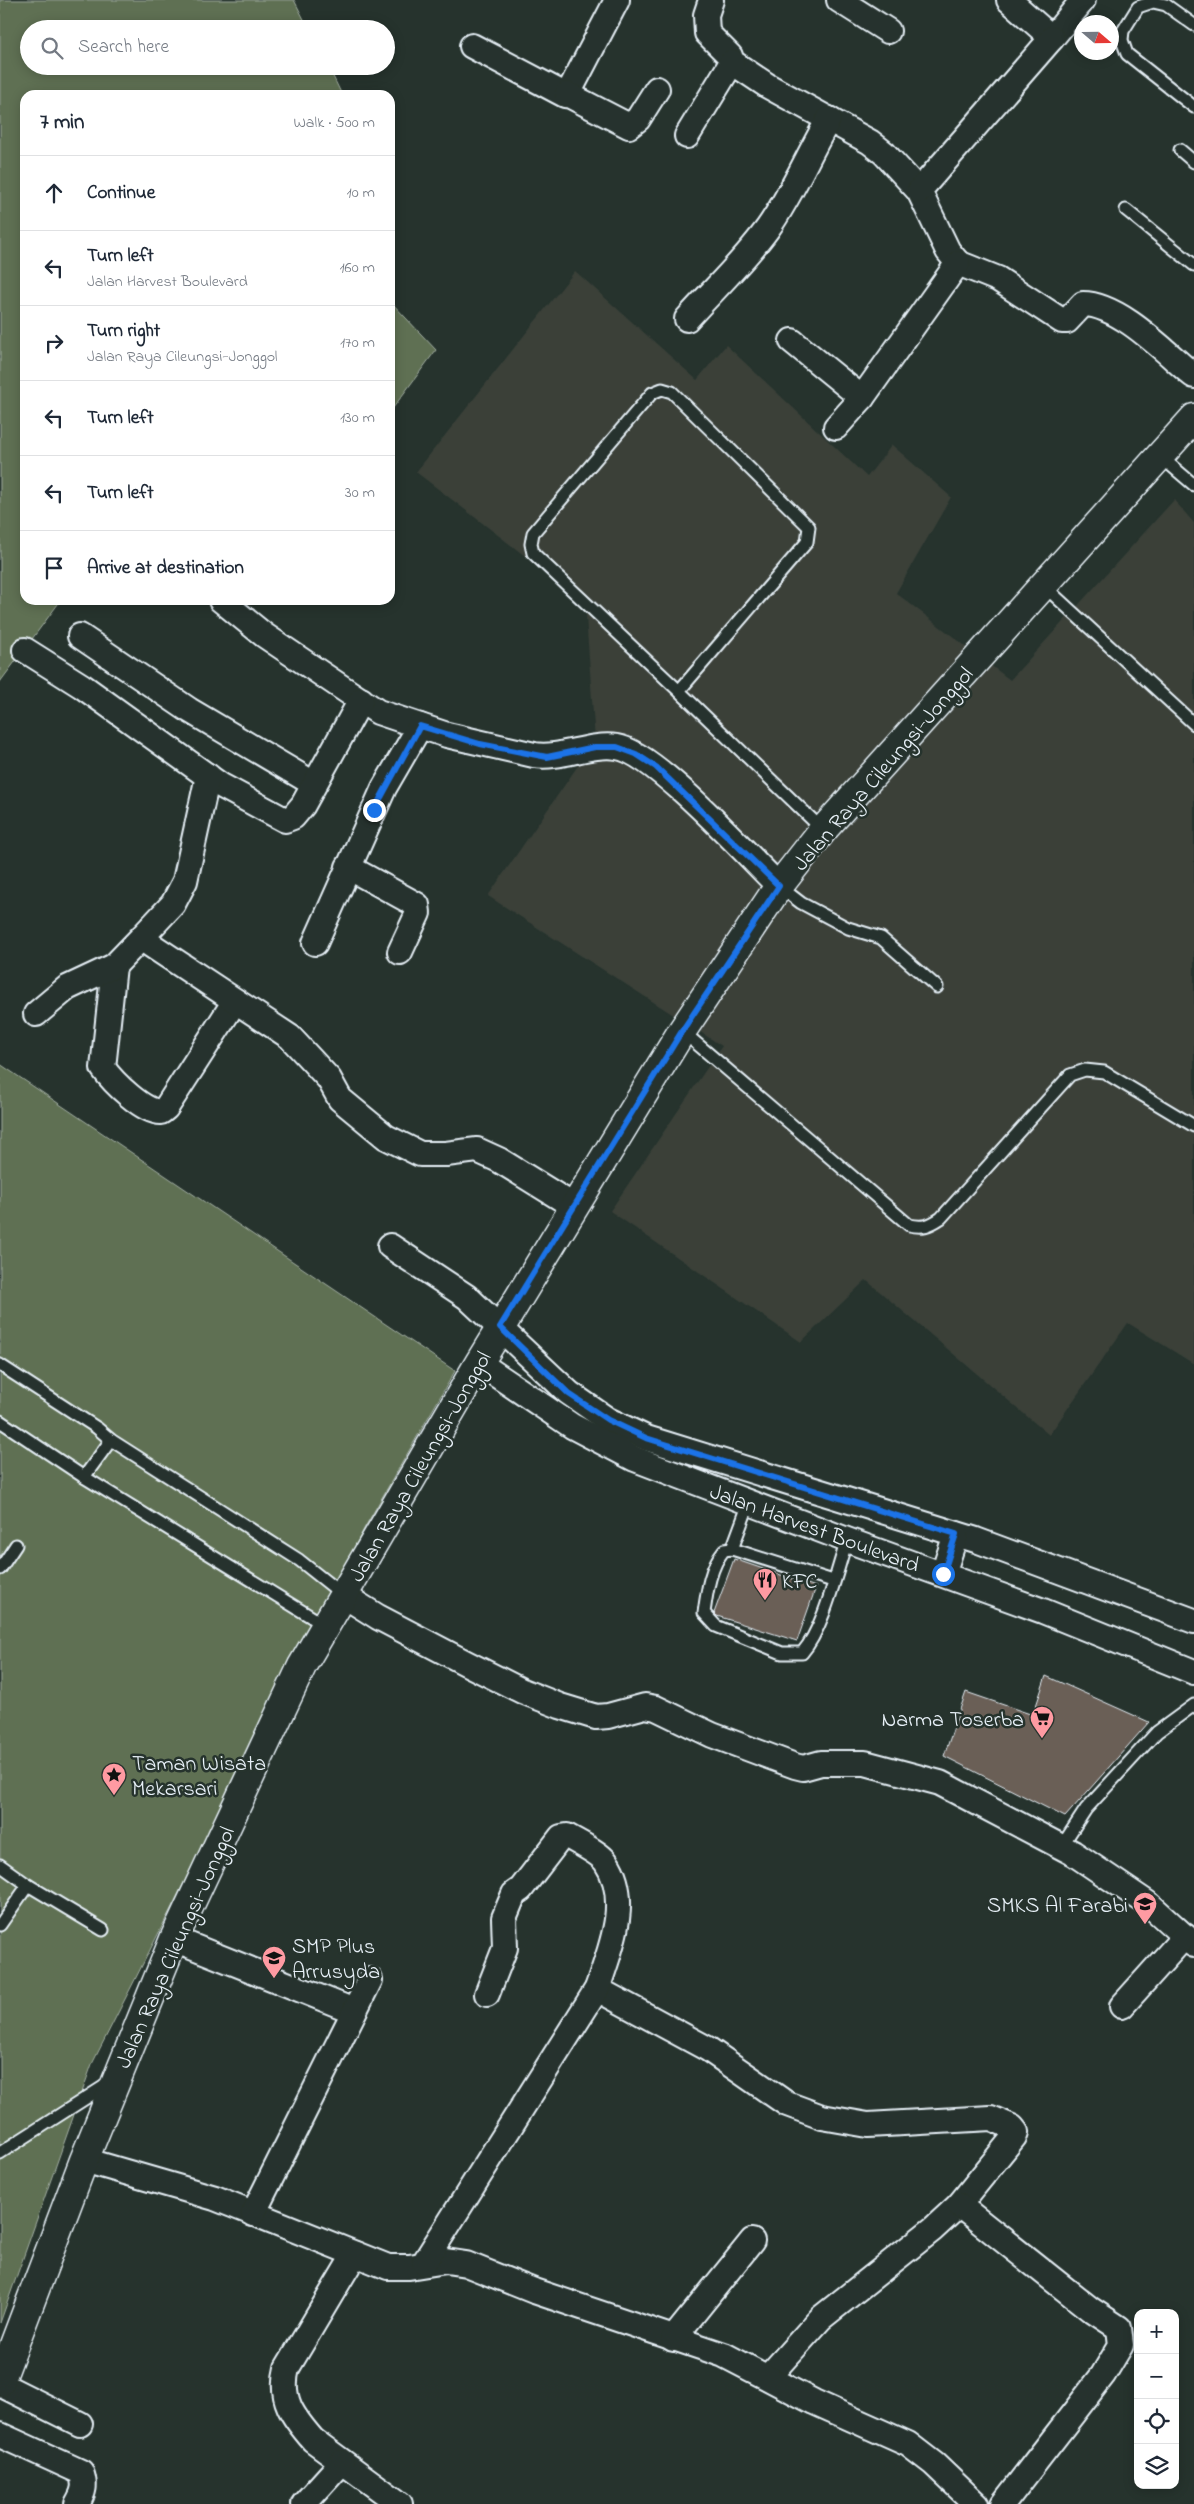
<!DOCTYPE html>
<meta charset="utf-8">
<style>
body{margin:0;font-family:"Indie Flower",sans-serif;background:#f2f2f3;color:#1f2937}
.controls{position:absolute;right:15px;bottom:15px;display:grid;overflow:hidden;border-radius:10px;box-shadow:0 2px 12px #0003}
.controls button{width:45px;height:45px;display:grid;place-items:center;padding:0;border:0;border-bottom:1px solid #e0e1e3;background:#fff;color:#1f2937;font:25px sans-serif}
.compass{position:absolute;left:1074px;top:15px;width:45px;height:45px;border-radius:50%;background:#fff;box-shadow:0 2px 12px #0003;rotate:110deg}
.stop{position:absolute;width:15px;height:15px;margin:-11px;border:4px solid #1a73e8;border-radius:50%;background:#fff}
.stop.end{background:#1a73e8;border-color:#fff;box-shadow:0 1px 5px #0008}
.list{margin:0;padding:0;list-style:none}
h2{display:flex;justify-content:space-between;align-items:center;height:65px;margin:0;padding:0 20px;font-size:21px}
h2 small{font-size:16px;font-weight:400;color:#747a83}
.list li{display:grid;grid-template-columns:32px 1fr auto;gap:15px;align-items:center;box-sizing:border-box;height:75px;padding:0 20px;border-top:1px solid #e0e1e3}
.list b{display:block;font-size:19px;white-space:nowrap}
.list p{margin:0;font-size:16px;white-space:nowrap;color:#747a83}
.list em{font-size:16px;font-style:normal;color:#747a83}
.icon{flex:none;width:28px;height:28px;fill:none;stroke:currentColor;stroke-width:2;stroke-linecap:round;stroke-linejoin:round}
.map{position:relative;flex:none;width:1194px;height:2504px;overflow:hidden}
.search{position:absolute;background:#fff;box-shadow:0 2px 12px #0003;left:20px;top:20px;width:375px;height:55px;display:flex;align-items:center;gap:12px;box-sizing:border-box;padding:0 18px;border-radius:28px;color:#747a83;font-size:19px}
.panel{position:absolute;background:#fff;box-shadow:0 2px 12px #0003;left:20px;top:90px;width:375px;height:515px;border-radius:15px}
.map>svg:first-child{display:block}
</style>
<div class="map">
<svg width="1194" height="2504" viewBox="0 0 1194 2504">
<rect width="100%" height="100%" fill="#26332d"/>
<filter id="ink" filterUnits="userSpaceOnUse"><feTurbulence type="fractalNoise" baseFrequency=".02" numOctaves="2"/><feDisplacementMap in="SourceGraphic" scale="10" xChannelSelector="R" yChannelSelector="G"/><feConvolveMatrix kernelMatrix="1 2 1 2 8 2 1 2 1" color-interpolation-filters="sRGB"/></filter>
<g filter="url(#ink)">
<path fill="#3a4039" d="M575,271L697,380L726,345L867,477L892,445L951,497L896,593L1010,680L1174,500L1194,523V1364L1128,1323L1049,1435L866,1280L801,1342L610,1211L722,1046L488,896L595,741L585,602L416,472Z"/>
<g fill="#5f7052" stroke="#a4b0a5">
<path d="M0,0H294L309,29H29V66H328L342,95H25V600H61L0,682Z"/>
<path d="M390,301L436,350L390,412Z"/>
<path d="M0,1064L455,1371L365,1527L92,2064L0,2323Z"/>
</g>
<g fill="#6a5e56" stroke="#e8f1f8">
<path d="M734,1559L816,1587L797,1641L717,1616L714,1613Z"/>
<path d="M1046,1676L1149,1722L1065,1817L944,1756L966,1692L1033,1715Z"/>
</g>
<g fill="none" stroke-linecap="round" stroke-linejoin="round">
<defs>
<g id="lane">
<path d="M1194,25L1166,5L1153,2L1138,7L1123,31L1122,40L1127,54L1194,107"/>
<path d="M1180,150L1194,162"/>
<path d="M1126,210L1194,265"/>
<path d="M1160,456L1194,485"/>
<path d="M1043,585L1194,724"/>
<path d="M679,691L533,553L531,544L533,533L652,393L662,389L672,392L809,527L807,542L679,691L823,830"/>
<path d="M779,886L801,903L848,928L881,938L937,987"/>
<path d="M682,1031L909,1225C923,1228 929,1226 941,1218L1070,1075L1085,1070L1104,1072L1194,1126"/>
<path d="M0,1365L97,1428L111,1440L299,1560L343,1595"/>
<path d="M0,1421L84,1477L326,1626"/>
<path d="M84,1477L111,1440"/>
<path d="M732,1549L749,1503"/>
<path d="M0,1569L16,1545"/>
<path d="M833,1581L732,1549L724,1550C710,1567 707,1591 704,1613L716,1626L782,1653H802C824,1628 836,1573 847,1540"/>
<path d="M1061,1847L1086,1809L1157,1732L1194,1705"/>
<path d="M0,1865L28,1885L103,1930"/>
<path d="M0,1925L28,1885"/>
<path d="M0,2153L111,2082"/>
</g>
<g id="street">
<path d="M711,0L706,15L707,33L730,56L732,62L768,86L870,142L884,153L919,191L948,251L958,263L998,279L1062,321H1067L1083,304C1120,304 1167,354 1194,376"/>
<path d="M839,0L888,31"/>
<path d="M1009,0L1052,38L1083,0"/>
<path d="M472,46L565,95L569,92L617,0"/>
<path d="M567,94L629,126L638,119L657,89"/>
<path d="M687,136L732,62"/>
<path d="M919,191L1052,38"/>
<path d="M687,319C714,289 744,261 768,228C792,194 808,155 829,119"/>
<path d="M792,341L862,398"/>
<path d="M836,427L862,398L958,263"/>
<path d="M221,600L264,635L378,712L447,735L534,755C562,759 589,743 617,747C654,752 748,856 779,886"/>
<path d="M80,636L189,710L314,784"/>
<path d="M25,650L82,686L220,785L285,820L293,817L303,805L361,700"/>
<path d="M348,867L417,905L418,913L400,952"/>
<path d="M142,937L173,904L185,881L208,776"/>
<path d="M315,943L384,788L420,726"/>
<path d="M114,966L103,1068C113,1082 143,1112 161,1112L166,1108L235,1001"/>
<path d="M36,1014L67,988L114,966L142,937L151,945L290,1037L329,1079L340,1099L386,1137L420,1154H446L477,1150L499,1160L575,1207"/>
<path d="M390,1246L467,1297L569,1393L608,1420L646,1438L976,1540L1194,1621"/>
<path d="M479,1363L572,1426L635,1459L847,1540L1043,1611L1194,1672"/>
<path d="M943,1574L956,1534"/>
<path d="M343,1595L378,1617L466,1663L522,1691L560,1706L596,1717L608,1716L645,1706L656,1708L712,1735L795,1766L803,1768L821,1763H865L940,1783L1073,1853L1150,1905L1194,1945"/>
<path d="M174,1939L354,2011"/>
<path d="M597,1989L708,2049L787,2104L822,2117L868,2125L991,2118L1012,2127L1016,2132L1014,2137L959,2205L933,2229L821,2318L768,2377"/>
<path d="M1122,2006L1185,1936"/>
<path d="M84,2160L215,2198L388,2267H409L446,2261L466,2264L534,2291L724,2355L814,2402L908,2444L934,2464L976,2504"/>
<path d="M959,2205L1090,2309L1119,2328L1121,2345L1103,2375L1003,2504"/>
<path d="M253,2214L370,1980"/>
<path d="M355,2254L287,2368C279,2399 293,2417 313,2440L400,2504"/>
<path d="M424,2263L597,1989C610,1950 632,1900 606,1862C600,1853 577,1842 567,1836L561,1837L521,1889L514,1894L504,1918L505,1948L487,1994"/>
<path d="M673,2339L752,2241"/>
<path d="M0,2384L80,2424"/>
<path d="M0,2435L81,2472C86,2485 84,2492 77,2504"/>
<path d="M304,2504L342,2462"/>
</g>
<path id="primary" d="M0,2382L84,2160L174,1939L302,1666L479,1363L682,1031L779,886L823,830L1194,418"/>
</defs>
<use href="#lane" stroke="#e8f1f8" stroke-width="15"/>
<use href="#street" stroke="#e8f1f8" stroke-width="28"/>
<use href="#primary" stroke="#e8f1f8" stroke-width="31"/>
<use href="#lane" stroke="#26332d" stroke-width="11"/>
<use href="#street" stroke="#26332d" stroke-width="24"/>
<use href="#primary" stroke="#26332d" stroke-width="28"/>
</g>
</g>
<g fill="none" stroke-linecap="round" stroke-linejoin="round" filter="url(#ink)">
<path stroke="#1a73e8" stroke-width="6" d="M374,810L420,726L480,744L547,757L595,747H617L636,754L656,767L779,886L682,1031L500,1327L569,1394L608,1420L646,1438L956,1534L943,1574"/>
</g>
<defs>
<symbol id="restaurant-pin" viewBox="-11 -11 22 30"><path d="M0 17L-7.5 6A9.5 9.5 0 1 1 7.5 6Z" fill="#ff9aa2" stroke="#26332d"/><path d="M-5-6h1v4h1v-4h1v4h1v-4h1v5L-1.5 .5V6h-2V.5L-5-1ZM5-6V6H3V1.5H1.5Q1.5-4 5-6Z" fill="#111"/></symbol>
<symbol id="supermarket-pin" viewBox="-11 -11 22 30"><path d="M0 17L-7.5 6A9.5 9.5 0 1 1 7.5 6Z" fill="#ff9aa2" stroke="#26332d"/><path d="M-6-5.5h2.5l.6 2H6L4.5 2H-2.5L-4.4-4H-6ZM-1.5 3.2a1.3 1.3 0 1 0 .1 0ZM3 3.2a1.3 1.3 0 1 0 .1 0Z" fill="#111"/></symbol>
<symbol id="sight-pin" viewBox="-11 -11 22 30"><path d="M0 17L-7.5 6A9.5 9.5 0 1 1 7.5 6Z" fill="#ff9aa2" stroke="#26332d"/><path d="M0-6L1.8-2.2L6-1.7L2.9 1.2L3.7 5.4L0 3.3L-3.7 5.4L-2.9 1.2L-6-1.7L-1.8-2.2Z" fill="#111"/></symbol>
<symbol id="school-pin" viewBox="-11 -11 22 30"><path d="M0 17L-7.5 6A9.5 9.5 0 1 1 7.5 6Z" fill="#ff9aa2" stroke="#26332d"/><path d="M0-5L7-2L0 1L-7-2ZM-4 1L0 2.5L4 1V4Q0 6-4 4Z" fill="#111"/></symbol>
</defs>
<g fill-rule="evenodd">
<use href="#restaurant-pin" x="751" y="1566" width="28" height="38"/>
<use href="#supermarket-pin" x="1028" y="1704" width="28" height="38"/>
<use href="#sight-pin" x="100" y="1761" width="28" height="38"/>
<use href="#school-pin" x="1131" y="1890" width="28" height="38"/>
<use href="#school-pin" x="260" y="1944" width="28" height="38"/>
</g>
<g text-anchor="middle" stroke-width="5" stroke-linejoin="round" paint-order="stroke">
<g font-size="22" fill="#e8f1f8" stroke="#26332d">
<text transform="translate(882 768) rotate(-49)" y="8">Jalan Raya Cileungsi-Jonggol</text>
<text transform="translate(419 1466) rotate(-60)" y="8">Jalan Raya Cileungsi-Jonggol</text>
<text transform="translate(815 1527) rotate(20)" y="8">Jalan Harvest Boulevard</text>
<text transform="translate(174 1947) rotate(-66)" y="8">Jalan Raya Cileungsi-Jonggol</text>
</g>
<g font-size="22" fill="#e8f1f8" stroke="#26332d" text-anchor="start">
<text x="782" y="1588">KFC</text>
<text x="1024" y="1726" text-anchor="end">Narma Toserba</text>
<text x="132" y="1770">Taman Wisata<tspan x="132" dy="25">Mekarsari</tspan></text>
<text x="1128" y="1912" text-anchor="end">SMKS Al Farabi</text>
<text x="292" y="1953">SMP Plus<tspan x="292" dy="25">Arrusyda</tspan></text>
</g>
</g>
</svg>
<div class="controls">
<button>+</button>
<button>−</button>
<button><svg class="icon" aria-label="locate" viewBox="0 0 24 24"><circle cx="12" cy="12" r="6"/><path d="M12 2v4M12 18v4M2 12h4M18 12h4"/></svg></button>
<button><svg class="icon" aria-label="layers" viewBox="0 0 24 24"><path d="M12 4l9 5-9 5-9-5zM3 14l9 5 9-5"/></svg></button>
</div>
<svg class="compass" viewBox="-18 -18 36 36"><path d="M0-13l5 13h-10z" fill="#e53935"/><path d="M0 13l5-13h-10z" fill="#747a83"/></svg>
<div class="stop" style="left:943px;top:1574px"></div>
<div class="stop end" style="left:374px;top:810px"></div>
<div class="search"><svg class="icon" aria-label="search" viewBox="0 0 24 24"><circle cx="10" cy="10" r="6"/><path d="M15 15l6 6"/></svg>Search here</div>
<section class="panel">
<h2>7 min<small>Walk · 500 m</small></h2>
<ul class="list">
<li><svg class="icon" aria-label="ahead" viewBox="0 0 24 24"><path d="M12 20V5M6 11l6-6 6 6"/></svg><div><b>Continue</b></div><em>10 m</em></li>
<li><svg class="icon" aria-label="left" viewBox="0 0 24 24"><path d="M17 20v-9H6M10 6l-5 5 5 5"/></svg><div><b>Turn left</b><p>Jalan Harvest Boulevard</p></div><em>160 m</em></li>
<li><svg class="icon" aria-label="right" viewBox="0 0 24 24"><path d="M7 20v-9h11M14 6l5 5-5 5"/></svg><div><b>Turn right</b><p>Jalan Raya Cileungsi-Jonggol</p></div><em>170 m</em></li>
<li><svg class="icon" aria-label="left" viewBox="0 0 24 24"><path d="M17 20v-9H6M10 6l-5 5 5 5"/></svg><div><b>Turn left</b></div><em>130 m</em></li>
<li><svg class="icon" aria-label="left" viewBox="0 0 24 24"><path d="M17 20v-9H6M10 6l-5 5 5 5"/></svg><div><b>Turn left</b></div><em>30 m</em></li>
<li><svg class="icon" aria-label="arrive" viewBox="0 0 24 24"><path d="M6 21V4h12l-3 4 3 4H6"/></svg><div><b>Arrive at destination</b></div></li>
</ul>
</section>
</div>
